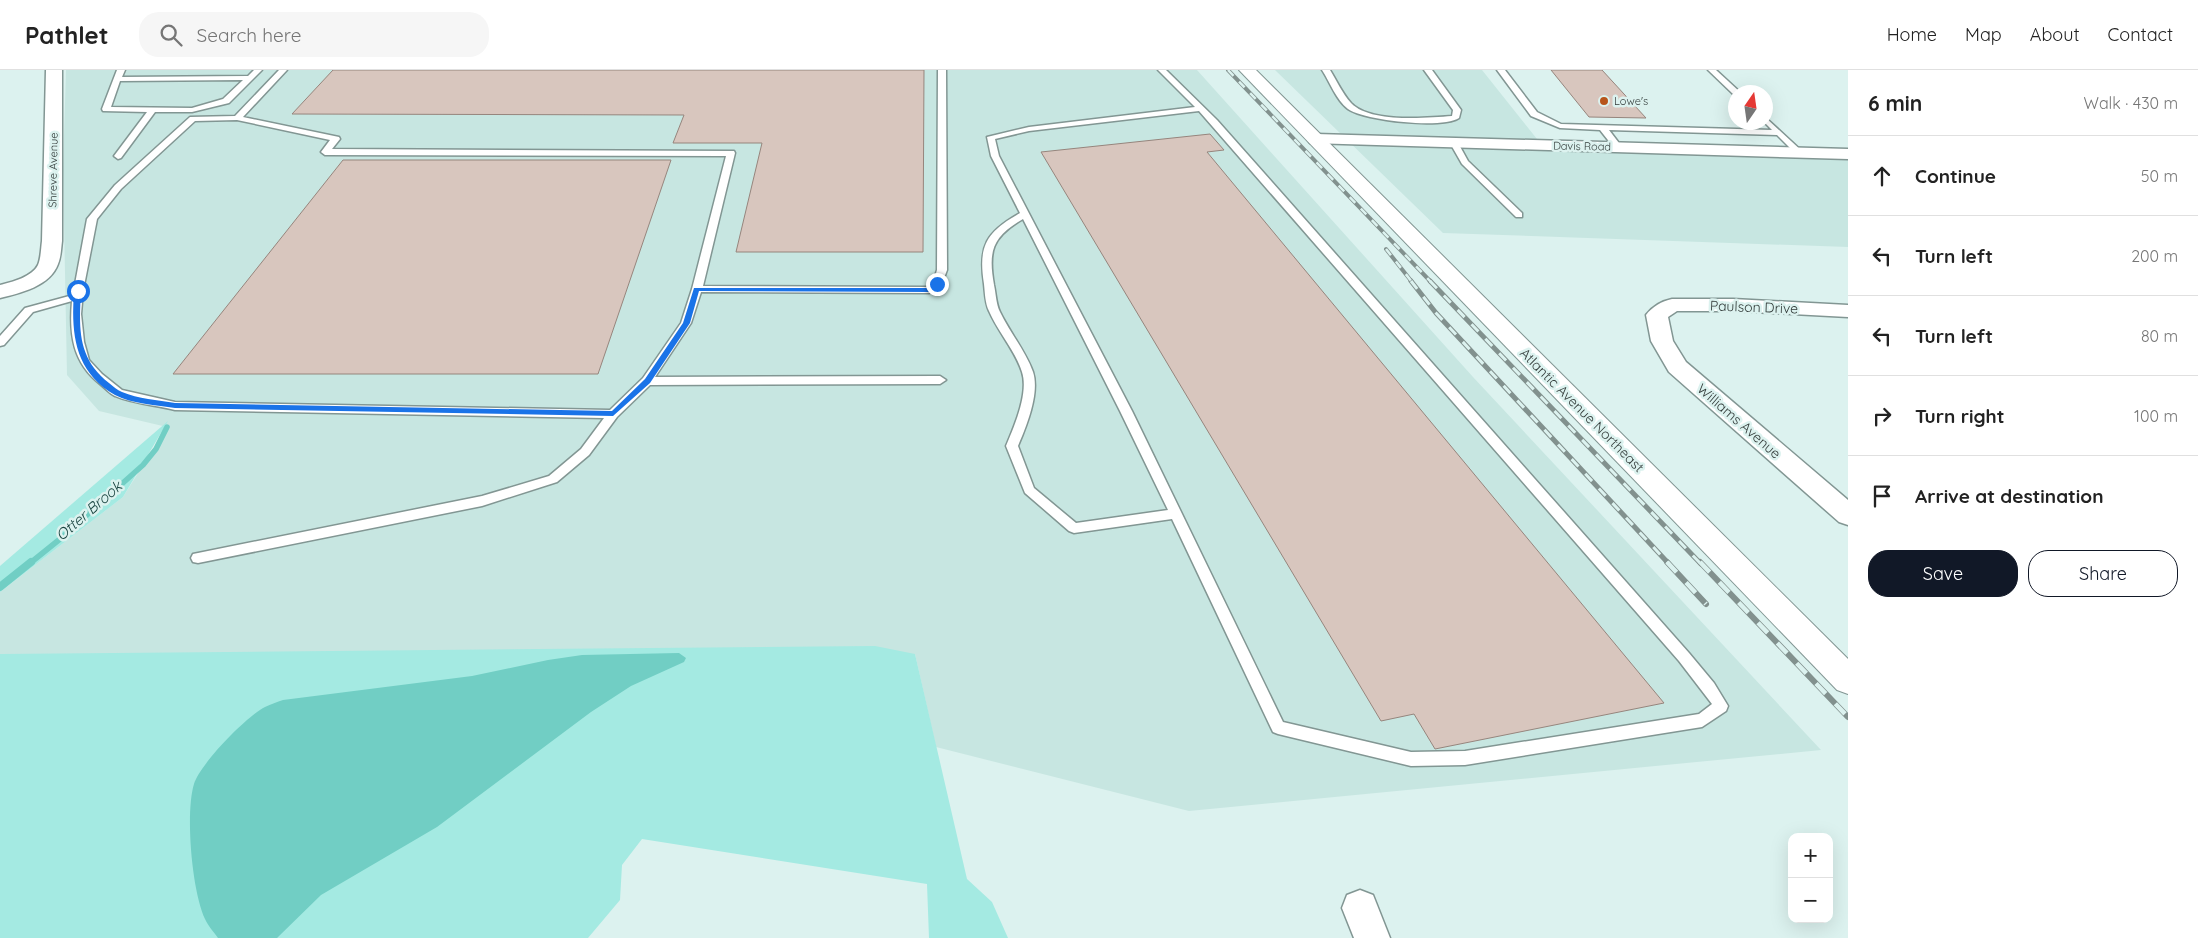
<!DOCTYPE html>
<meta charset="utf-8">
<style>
body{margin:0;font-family:Quicksand,sans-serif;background:#f6f6f6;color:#222}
.controls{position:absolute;right:15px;bottom:15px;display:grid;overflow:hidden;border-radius:10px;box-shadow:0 5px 20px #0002}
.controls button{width:45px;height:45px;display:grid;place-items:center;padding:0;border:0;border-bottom:1px solid #e0e0e0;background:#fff;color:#222;font:25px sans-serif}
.compass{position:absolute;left:1728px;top:15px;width:45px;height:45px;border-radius:50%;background:#fff;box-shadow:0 5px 20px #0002;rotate:13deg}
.stop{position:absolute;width:15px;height:15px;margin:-11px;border:4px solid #1a73e8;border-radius:50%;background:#fff}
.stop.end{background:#1a73e8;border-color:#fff;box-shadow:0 1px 5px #0008}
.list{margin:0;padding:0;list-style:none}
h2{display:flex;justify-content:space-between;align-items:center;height:65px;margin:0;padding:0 20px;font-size:21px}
h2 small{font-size:16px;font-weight:400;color:#767676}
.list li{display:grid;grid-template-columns:32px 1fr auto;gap:15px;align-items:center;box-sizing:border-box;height:80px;padding:0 20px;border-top:1px solid #e0e0e0}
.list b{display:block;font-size:19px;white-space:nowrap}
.list em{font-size:16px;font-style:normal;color:#767676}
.actions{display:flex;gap:10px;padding:15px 20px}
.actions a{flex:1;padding:11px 0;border:1px solid #111827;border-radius:20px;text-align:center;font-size:18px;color:#111827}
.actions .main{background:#111827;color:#fff}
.icon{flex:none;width:28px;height:28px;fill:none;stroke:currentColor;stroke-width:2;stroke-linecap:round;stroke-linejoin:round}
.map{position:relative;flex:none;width:1848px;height:868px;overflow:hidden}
header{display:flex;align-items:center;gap:30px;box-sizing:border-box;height:70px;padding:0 25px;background:#fff;border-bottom:1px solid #e0e0e0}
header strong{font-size:24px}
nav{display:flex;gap:28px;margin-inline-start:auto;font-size:18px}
.search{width:350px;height:45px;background:#f6f6f6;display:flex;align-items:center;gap:12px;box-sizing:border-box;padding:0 18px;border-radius:20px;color:#767676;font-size:19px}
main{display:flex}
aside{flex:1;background:#fff}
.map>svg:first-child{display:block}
</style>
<header>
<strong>Pathlet</strong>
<div class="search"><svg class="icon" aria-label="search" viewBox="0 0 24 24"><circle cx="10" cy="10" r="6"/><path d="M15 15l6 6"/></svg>Search here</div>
<nav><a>Home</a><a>Map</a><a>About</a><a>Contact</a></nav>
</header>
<main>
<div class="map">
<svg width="1848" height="868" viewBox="0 0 1848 868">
<rect width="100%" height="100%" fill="#dcf2ef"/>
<g fill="#c7e6e1">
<path d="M66,0H1197L1473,307L1821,680L1189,741L936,677L915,584H0V522L123,427L167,357L99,341L67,305L63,100Z"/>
<path d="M1275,0H1482L1541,74L1848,85V177L1443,163Z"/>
</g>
<g fill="#a4eae2">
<path d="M168,351L123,427L0,522V496Z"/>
<path d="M875,576L915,584L967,809L992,832L1008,868H929L927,814L642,769L622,795L620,830L588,868H0V584Z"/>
</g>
<path fill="#71cec4" d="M679,583L686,588L684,592L631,616L591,642L437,757L321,825L277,868H218C214,862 208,856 205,849C192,822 185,743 194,714C200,694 247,646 265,637C271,634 277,632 283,630L472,606L548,590L582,585Z"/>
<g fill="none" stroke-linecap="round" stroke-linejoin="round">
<path stroke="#71cec4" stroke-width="5.5" d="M29,494L60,469L143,395L156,379L167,357"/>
<path stroke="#71cec4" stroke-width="8" d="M0,517L31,492"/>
</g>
<g fill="#d8c6be" stroke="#96857d">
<path d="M333,0H924L923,182H736L762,73H673L684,45L292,44Z"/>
<path d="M1551,0H1602L1646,48L1589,47Z"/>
<path d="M1210,64L1224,80L1207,82L1664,633L1435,679L1414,644L1381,651L1041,82Z"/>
<path d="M343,90H671L598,304H173Z"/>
</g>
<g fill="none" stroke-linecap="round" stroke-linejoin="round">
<defs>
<g id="lane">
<path d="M117,0H125L122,7L248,6L254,0H262L229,33L192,42H155L121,88L118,89L114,86L147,42L103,41L102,39ZM243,10L223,29L192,38L111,37L120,11Z"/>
<path d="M279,0H287L243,47L339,67L340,69L332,79L734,81L735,83L703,216L927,217L933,213L937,200L938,0H946L947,200L941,216L929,223L701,222L691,253L655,307L940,306L946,310L940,314L650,315L617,347L589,385L557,412L482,436L198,493L193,492L191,488L193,484L198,483L482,426L549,406L581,379L604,348L175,340C156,335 133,334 115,326C110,324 105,318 100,314C73,293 69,265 72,231L33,242L4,275L0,276V266L25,238L73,225L87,149L115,115L190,47L235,46ZM237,50L330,70L321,82L325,85L726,86L692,219L681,253L643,308L610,340L175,332L122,320L102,304L89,290L84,272L81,244L83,221L97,149L121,119L195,51Z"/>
<path d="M1158,0H1166L1217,50L1689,583L1714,613L1728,636L1726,641L1702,657L1465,695L1411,696L1278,664L1273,662L1172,449L1074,463L1069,461L1025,423L1006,376C1014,357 1029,323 1022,302C1015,280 998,262 989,241C985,233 985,223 984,214C978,176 986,162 1020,143L991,86L987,67L1029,57L1195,37ZM1199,41L1679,591L1712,634L1699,644L1465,681L1411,682L1283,652L1132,341L999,86L995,69L1029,61ZM1023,149L1120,341L1168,440L1076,453L1034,418L1018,376C1026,357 1040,323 1033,302C1026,282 1009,261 1000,242C996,234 996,224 994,215C988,181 992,167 1023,149Z"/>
<path d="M1322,0H1330C1337,11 1342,23 1351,33C1370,53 1425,48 1452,46L1453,40L1424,0H1432L1461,40L1459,48C1443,59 1365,51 1348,39C1336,30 1330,12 1322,0Z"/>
<path d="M1497,0H1505L1537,42L1561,54L1772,60L1764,52L1766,48L1804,83L1797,85L1777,65L1609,60L1622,77L1615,79L1600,60L1560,58L1531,46Z"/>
<path d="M1708,0H1716L1740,22L1733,24Z"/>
<path d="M1451,71H1457L1468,91L1522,143V147H1516L1462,94L1450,73Z"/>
</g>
<g id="street">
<path d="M46,0H62V171C61,179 61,187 58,194C50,216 21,223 0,228V215C12,212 32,207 38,195C41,188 41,178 42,171Z"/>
<path d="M1316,64L1848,79V89L1310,73L1307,69L1310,65Z"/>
<path d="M1672,229H1733L1848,235V247L1733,241H1677L1668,247L1673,271L1686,292L1848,430V455L1839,452L1669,302L1651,271L1646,245C1652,237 1662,231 1672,229Z"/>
<path d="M1360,820L1373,825L1390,868H1354L1342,838L1347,825Z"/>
</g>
<path id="secondary" d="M1239,0H1256L1848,589V624L1837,620Z"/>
</defs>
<use href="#lane" stroke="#829693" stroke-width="3"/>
<use href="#street" stroke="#829693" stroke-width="3"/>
<use href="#secondary" stroke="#829693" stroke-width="2"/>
<use href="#lane" fill="#fff" fill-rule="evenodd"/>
<use href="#street" fill="#fff" fill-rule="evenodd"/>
<use href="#secondary" fill="#fff" fill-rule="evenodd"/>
<defs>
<g id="rail-far2">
<path d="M1228,0L1431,212"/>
<path d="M1386,179L1412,212"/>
</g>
<g id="rail-far1">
<path d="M1411,211L1436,243L1669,494"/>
<path d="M1430,211L1701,494"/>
</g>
<g id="rail">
<path d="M1667,492L1706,534"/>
<path d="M1700,492L1848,647"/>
</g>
</defs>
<use href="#rail-far2" stroke="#82918e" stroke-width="4"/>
<use href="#rail-far1" stroke="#82918e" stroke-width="5"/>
<use href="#rail" stroke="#82918e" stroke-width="6"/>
<use href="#rail-far2" stroke="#dcf2ef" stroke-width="2.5" stroke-dasharray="8" stroke-linecap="butt"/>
<use href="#rail-far1" stroke="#dcf2ef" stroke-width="3" stroke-dasharray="10" stroke-linecap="butt"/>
<use href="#rail" stroke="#dcf2ef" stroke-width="4.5" stroke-dasharray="14" stroke-linecap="butt"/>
</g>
<path fill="#1a73e8" d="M934,212L940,214L929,222L699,221L690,253L650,313L613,346L175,338C157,335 132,334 115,325C74,301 71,263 74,221L78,219L81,221C79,258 77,288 109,313C113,316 117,320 122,322C138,329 158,330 175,333L612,341L645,309L683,253L694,218H927Z"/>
<circle fill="#b7541a" stroke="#dcf2ef" stroke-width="2" cx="1604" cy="31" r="5"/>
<g text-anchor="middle" stroke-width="5" stroke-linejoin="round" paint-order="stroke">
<g font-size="11" fill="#333c3a" stroke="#dcf2ef" text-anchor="start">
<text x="1614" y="35">Lowe's</text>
</g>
<g font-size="11" fill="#333c3a" stroke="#dcf2ef">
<text transform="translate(1582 76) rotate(1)" y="4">Davis Road</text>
<text transform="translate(53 100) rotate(-89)" y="4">Shreve Avenue</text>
</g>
<g font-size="14" fill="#333c3a" stroke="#dcf2ef">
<text transform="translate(1754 237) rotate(2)" y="5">Paulson Drive</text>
<text transform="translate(1582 340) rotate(45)" y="5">Atlantic Avenue Northeast</text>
<text transform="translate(1739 351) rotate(41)" y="5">Williams Avenue</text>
</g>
<g font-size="15" font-style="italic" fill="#194440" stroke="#dcf2ef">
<text transform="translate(89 441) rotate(-41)" y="5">Otter Brook</text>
</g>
</g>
</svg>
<div class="controls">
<button>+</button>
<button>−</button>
</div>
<svg class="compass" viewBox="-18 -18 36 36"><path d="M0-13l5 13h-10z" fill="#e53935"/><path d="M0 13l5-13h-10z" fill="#767676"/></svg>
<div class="stop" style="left:78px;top:221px"></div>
<div class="stop end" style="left:937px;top:214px"></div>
</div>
<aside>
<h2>6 min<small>Walk · 430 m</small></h2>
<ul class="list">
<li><svg class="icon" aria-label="ahead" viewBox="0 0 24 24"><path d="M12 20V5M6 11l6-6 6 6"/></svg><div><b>Continue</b></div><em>50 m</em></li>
<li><svg class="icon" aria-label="left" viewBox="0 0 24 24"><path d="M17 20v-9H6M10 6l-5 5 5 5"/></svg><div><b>Turn left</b></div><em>200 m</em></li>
<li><svg class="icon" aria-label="left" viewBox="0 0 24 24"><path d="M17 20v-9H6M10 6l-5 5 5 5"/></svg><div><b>Turn left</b></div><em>80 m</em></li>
<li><svg class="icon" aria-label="right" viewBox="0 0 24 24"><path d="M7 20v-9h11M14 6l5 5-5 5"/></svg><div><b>Turn right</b></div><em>100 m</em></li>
<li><svg class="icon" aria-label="arrive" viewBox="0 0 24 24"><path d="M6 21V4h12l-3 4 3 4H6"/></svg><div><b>Arrive at destination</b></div></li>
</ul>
<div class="actions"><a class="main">Save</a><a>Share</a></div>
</aside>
</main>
